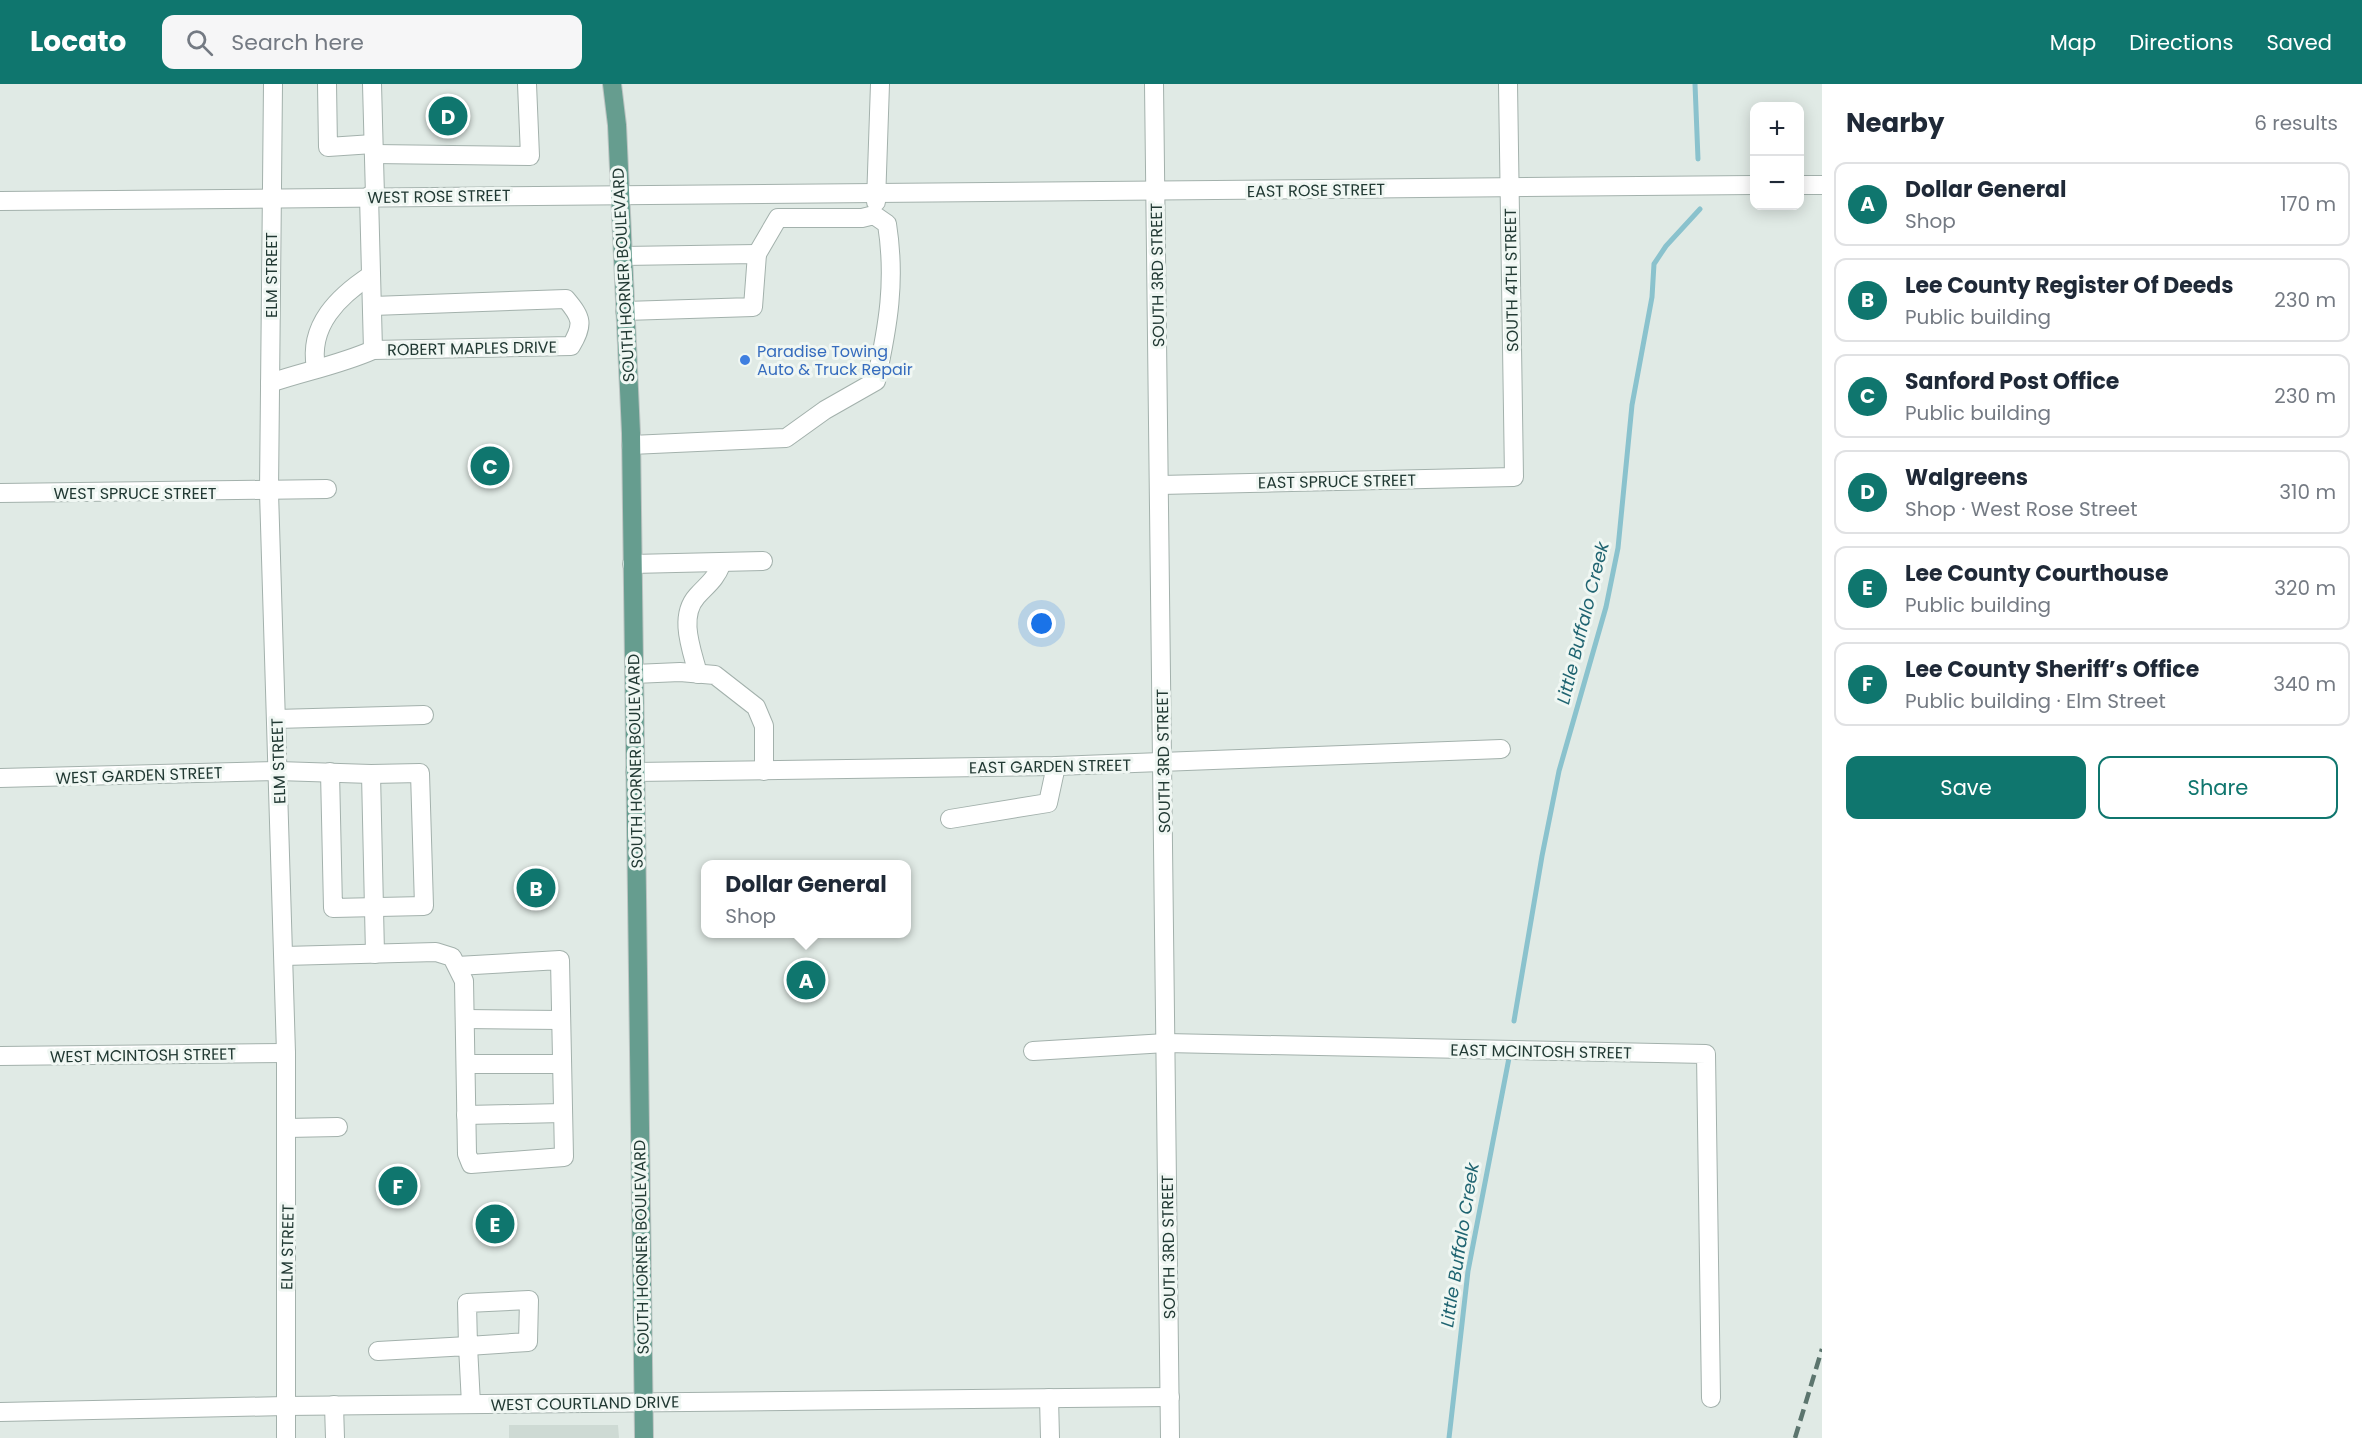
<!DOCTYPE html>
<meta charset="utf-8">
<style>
body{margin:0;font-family:Poppins,sans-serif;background:#f6f6f7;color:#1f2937}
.controls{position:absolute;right:18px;top:18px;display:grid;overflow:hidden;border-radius:12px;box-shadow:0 3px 15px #0003}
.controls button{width:54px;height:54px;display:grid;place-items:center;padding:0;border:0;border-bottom:2px solid #e0e1e3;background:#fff;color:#1f2937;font:30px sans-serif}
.you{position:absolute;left:1042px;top:540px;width:21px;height:21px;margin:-15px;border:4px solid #fff;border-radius:50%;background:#1a73e8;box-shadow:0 0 0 9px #1a73e833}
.badge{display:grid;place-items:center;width:39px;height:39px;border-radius:50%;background:#0f766e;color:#fff;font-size:20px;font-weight:700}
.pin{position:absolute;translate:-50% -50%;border:3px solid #fff;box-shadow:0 2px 6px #0006}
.popup{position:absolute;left:701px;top:776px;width:210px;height:78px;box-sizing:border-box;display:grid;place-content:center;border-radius:12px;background:#fff;filter:drop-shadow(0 2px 4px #0005);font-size:20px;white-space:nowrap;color:#747a83}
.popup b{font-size:22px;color:#1f2937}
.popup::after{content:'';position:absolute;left:50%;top:100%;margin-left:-12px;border:12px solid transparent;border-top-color:#fff}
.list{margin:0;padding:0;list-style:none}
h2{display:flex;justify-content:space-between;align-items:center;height:78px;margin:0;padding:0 24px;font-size:26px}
h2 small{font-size:20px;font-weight:400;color:#747a83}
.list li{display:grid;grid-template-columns:39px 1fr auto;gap:18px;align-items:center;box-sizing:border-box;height:84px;margin:0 12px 12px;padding:0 12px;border:2px solid #e0e1e3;border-radius:12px}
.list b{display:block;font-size:22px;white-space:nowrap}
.list p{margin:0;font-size:20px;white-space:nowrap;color:#747a83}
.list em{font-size:20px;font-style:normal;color:#747a83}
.actions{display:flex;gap:12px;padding:18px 24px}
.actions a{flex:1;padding:14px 0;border:2px solid #0f766e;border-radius:12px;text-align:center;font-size:21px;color:#0f766e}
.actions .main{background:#0f766e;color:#fff}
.icon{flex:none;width:33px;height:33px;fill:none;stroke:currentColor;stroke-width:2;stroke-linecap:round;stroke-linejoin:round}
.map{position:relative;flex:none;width:1822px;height:1354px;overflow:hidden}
header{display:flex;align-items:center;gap:36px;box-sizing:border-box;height:84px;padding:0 30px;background:#0f766e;color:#fff}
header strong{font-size:28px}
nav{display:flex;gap:33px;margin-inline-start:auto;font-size:21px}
.search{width:420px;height:54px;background:#f6f6f7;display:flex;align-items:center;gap:15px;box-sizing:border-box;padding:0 21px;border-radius:12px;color:#747a83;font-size:22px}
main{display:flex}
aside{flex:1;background:#fff}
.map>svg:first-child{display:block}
</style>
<header>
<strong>Locato</strong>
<div class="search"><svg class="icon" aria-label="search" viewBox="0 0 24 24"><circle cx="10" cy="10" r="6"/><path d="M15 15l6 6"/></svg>Search here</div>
<nav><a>Map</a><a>Directions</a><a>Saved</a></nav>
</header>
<main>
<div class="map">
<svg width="1822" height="1354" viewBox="0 0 1822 1354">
<rect width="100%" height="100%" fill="#e0eae5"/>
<path fill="#cedad4" d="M509,1341H618L619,1354H509Z"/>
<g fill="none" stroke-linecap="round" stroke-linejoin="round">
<g stroke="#8ac2cd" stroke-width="5">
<path d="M1695,0L1698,75"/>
<path d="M1514,937L1542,772L1559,687L1606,523L1618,464L1632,321L1652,213L1654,180L1666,162L1700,125"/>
<path d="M1449,1354L1468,1187L1509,974"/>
</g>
<defs>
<g id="minor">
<path d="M273,0L269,408L286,969V1354"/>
<path d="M327,0L328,63L373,60"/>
<path d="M372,0L375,112"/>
<path d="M1154,0L1170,1354"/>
<path d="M374,70L530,72L527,0"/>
<path d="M1800,101H1822"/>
<path d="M369,112L373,266"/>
<path d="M0,117L1754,101"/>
<path d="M876,118L880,0"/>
<path d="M623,172L757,170L753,223L625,227"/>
<path d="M316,284C308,241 339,212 371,191"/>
<path d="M270,299C305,287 339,281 373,266L571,262C584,240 582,234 566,215L373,222"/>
<path d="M631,361L786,354L825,326L876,297C888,242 896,197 887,140L874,131L862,134H778L757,170"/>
<path d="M1160,401L1514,393L1508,0"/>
<path d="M0,409L327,405"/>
<path d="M632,480L763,477"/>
<path d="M634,590L680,588L715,591L756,623L764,642V687"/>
<path d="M698,590C692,566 678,533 697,512C709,499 715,496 722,479"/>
<path d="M276,635L424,631"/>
<path d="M330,688L333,824L424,822L420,689L371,690"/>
<path d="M635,688L1056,682L1501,665"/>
<path d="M0,694L278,687L371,690L375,870"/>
<path d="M950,735L1048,719L1056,682"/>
<path d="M284,872L436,868L452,873L464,897L467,1070L471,1080L564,1073L560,876L457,882"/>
<path d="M465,935L561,936"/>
<path d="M1033,967L1166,959L1706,970L1711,1314"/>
<path d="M0,972L286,969"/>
<path d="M466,980H562"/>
<path d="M466,1031L563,1029"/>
<path d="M287,1044L338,1043"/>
<path d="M529,1216L528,1258L468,1262L467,1219Z"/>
<path d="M378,1267L468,1262L471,1320"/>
<path d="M1049,1314L1050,1354"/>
<path d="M334,1321L335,1354"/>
<path d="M0,1328L285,1322L1170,1313"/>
</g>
<path id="major" d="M612,0L617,41L631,349L644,1354"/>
</defs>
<use href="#minor" stroke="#a3b1ac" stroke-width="20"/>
<use href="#major" stroke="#bcc4c2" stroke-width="20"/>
<use href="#minor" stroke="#fff" stroke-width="18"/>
<use href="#major" stroke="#669d8f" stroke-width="18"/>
<path stroke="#5c756e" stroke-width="4.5" stroke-dasharray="12 6" stroke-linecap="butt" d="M1795,1354L1822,1265"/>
</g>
<circle fill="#3f7fe0" stroke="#f0f7f3" stroke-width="2" cx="745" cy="276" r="6"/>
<g text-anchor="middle" stroke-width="6" stroke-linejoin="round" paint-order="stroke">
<g font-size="16" fill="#213933" stroke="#f0f7f3">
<text transform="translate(1316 106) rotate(-1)" y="6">EAST ROSE STREET</text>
<text transform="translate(439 112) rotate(-1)" y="6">WEST ROSE STREET</text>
<text transform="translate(271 191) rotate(-90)" y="6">ELM STREET</text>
<text transform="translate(623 191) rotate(-93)" y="6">SOUTH HORNER BOULEVARD</text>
<text transform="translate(1157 191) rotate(-91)" y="6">SOUTH 3RD STREET</text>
<text transform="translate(1511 196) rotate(-91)" y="6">SOUTH 4TH STREET</text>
<text transform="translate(472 264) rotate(-1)" y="6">ROBERT MAPLES DRIVE</text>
<text transform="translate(1337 397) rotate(-1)" y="6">EAST SPRUCE STREET</text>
<text x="135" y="415">WEST SPRUCE STREET</text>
<text transform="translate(278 677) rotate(-92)" y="6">ELM STREET</text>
<text transform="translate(635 677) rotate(-91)" y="6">SOUTH HORNER BOULEVARD</text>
<text transform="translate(1163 677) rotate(-91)" y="6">SOUTH 3RD STREET</text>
<text transform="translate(1050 682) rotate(-1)" y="6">EAST GARDEN STREET</text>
<text transform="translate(139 691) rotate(-2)" y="6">WEST GARDEN STREET</text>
<text transform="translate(1541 967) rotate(1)" y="6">EAST MCINTOSH STREET</text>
<text transform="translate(143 971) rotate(-1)" y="6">WEST MCINTOSH STREET</text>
<text transform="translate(287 1163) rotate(-89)" y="6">ELM STREET</text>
<text transform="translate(641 1163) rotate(-91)" y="6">SOUTH HORNER BOULEVARD</text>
<text transform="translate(1168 1163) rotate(-91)" y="6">SOUTH 3RD STREET</text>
<text transform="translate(585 1319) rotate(-1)" y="6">WEST COURTLAND DRIVE</text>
</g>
<g font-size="16" fill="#366cbe" stroke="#f0f7f3" text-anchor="start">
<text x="757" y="273">Paradise Towing<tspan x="757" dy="18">Auto &amp; Truck Repair</tspan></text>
</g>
<g font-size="18" font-style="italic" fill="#1f6471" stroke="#f0f7f3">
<text transform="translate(1583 539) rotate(-76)" y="6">Little Buffalo Creek</text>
<text transform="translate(1460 1161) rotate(-81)" y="6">Little Buffalo Creek</text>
</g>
</g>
</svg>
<div class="controls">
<button>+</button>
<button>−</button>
</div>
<div class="you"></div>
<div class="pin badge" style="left:806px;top:896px">A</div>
<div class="popup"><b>Dollar General</b>Shop</div>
<div class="pin badge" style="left:536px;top:804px">B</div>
<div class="pin badge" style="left:490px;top:382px">C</div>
<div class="pin badge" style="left:448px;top:32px">D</div>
<div class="pin badge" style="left:495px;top:1140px">E</div>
<div class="pin badge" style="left:398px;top:1102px">F</div>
</div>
<aside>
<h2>Nearby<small>6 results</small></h2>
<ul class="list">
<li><span class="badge">A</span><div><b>Dollar General</b><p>Shop</p></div><em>170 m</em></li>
<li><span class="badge">B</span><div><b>Lee County Register Of Deeds</b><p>Public building</p></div><em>230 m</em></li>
<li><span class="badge">C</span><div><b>Sanford Post Office</b><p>Public building</p></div><em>230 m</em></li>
<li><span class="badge">D</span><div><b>Walgreens</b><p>Shop · West Rose Street</p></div><em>310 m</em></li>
<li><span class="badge">E</span><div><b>Lee County Courthouse</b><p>Public building</p></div><em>320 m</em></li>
<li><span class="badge">F</span><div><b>Lee County Sheriff’s Office</b><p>Public building · Elm Street</p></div><em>340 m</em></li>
</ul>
<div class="actions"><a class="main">Save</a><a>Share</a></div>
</aside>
</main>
